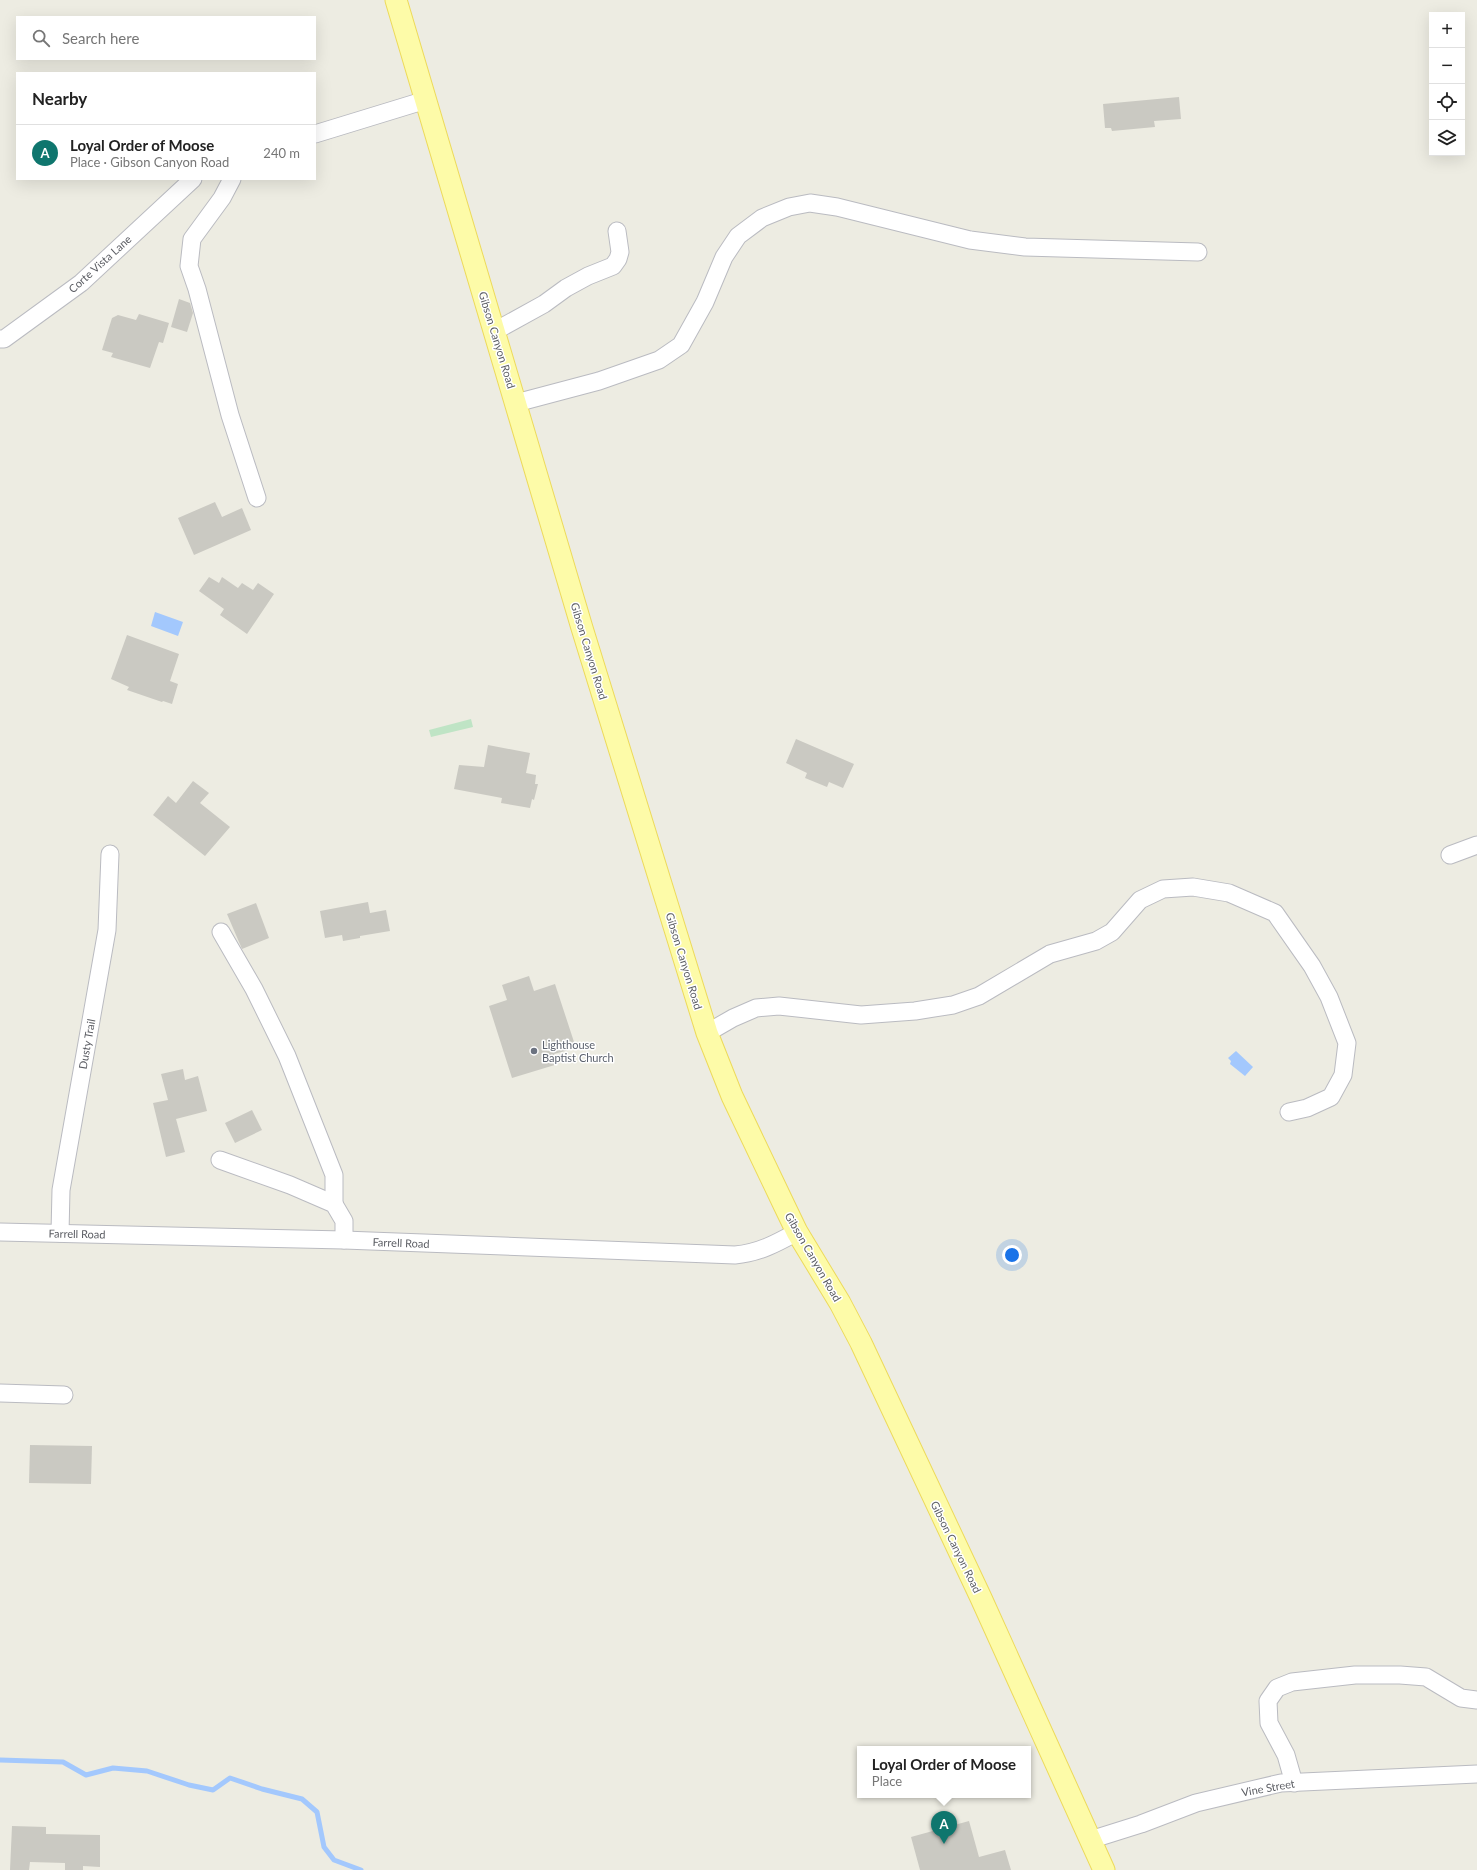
<!DOCTYPE html>
<meta charset="utf-8">
<style>
body{margin:0;font-family:Lato,sans-serif;background:#f2f2f2;color:#222}
.controls{position:absolute;right:12px;top:12px;display:grid;overflow:hidden;border-radius:0px;box-shadow:0 4px 16px #0002}
.controls button{width:36px;height:36px;display:grid;place-items:center;padding:0;border:0;border-bottom:1px solid #e0e0e0;background:#fff;color:#222;font:20px sans-serif}
.you{position:absolute;left:1012px;top:1255px;width:14px;height:14px;margin:-10px;border:3px solid #fff;border-radius:50%;background:#1a73e8;box-shadow:0 0 0 6px #1a73e833}
.badge{display:grid;place-items:center;width:26px;height:26px;border-radius:50%;background:#0f766e;color:#fff;font-size:13px;font-weight:700}
.pin{position:absolute;translate:-50% -33px;filter:drop-shadow(0 1px 2px #0008)}
.pin::after{content:'';position:absolute;top:21px;width:14px;height:12px;background:inherit;clip-path:polygon(0 0,100% 0,50% 100%)}
.popup{position:absolute;left:857px;top:1746px;width:174px;height:52px;box-sizing:border-box;display:grid;place-content:center;border-radius:0px;background:#fff;filter:drop-shadow(0 1px 3px #0005);font-size:13px;white-space:nowrap;color:#767676}
.popup b{font-size:15px;color:#222}
.popup::after{content:'';position:absolute;left:50%;top:100%;margin-left:-8px;border:8px solid transparent;border-top-color:#fff}
.list{margin:0;padding:0;list-style:none}
h2{display:flex;justify-content:space-between;align-items:center;height:52px;margin:0;padding:0 16px;font-size:17px}
h2 small{font-size:13px;font-weight:400;color:#767676}
.list li{display:grid;grid-template-columns:26px 1fr auto;gap:12px;align-items:center;box-sizing:border-box;height:56px;padding:0 16px;border-top:1px solid #e0e0e0}
.list b{display:block;font-size:15px;white-space:nowrap}
.list p{margin:0;font-size:13px;white-space:nowrap;color:#767676}
.list em{font-size:13px;font-style:normal;color:#767676}
.icon{flex:none;width:22px;height:22px;fill:none;stroke:currentColor;stroke-width:2;stroke-linecap:round;stroke-linejoin:round}
.map{position:relative;flex:none;width:1477px;height:1870px;overflow:hidden}
.search{position:absolute;background:#fff;box-shadow:0 4px 16px #0002;left:16px;top:16px;width:300px;height:44px;display:flex;align-items:center;gap:10px;box-sizing:border-box;padding:0 14px;border-radius:0px;color:#767676;font-size:15px}
.panel{position:absolute;background:#fff;box-shadow:0 4px 16px #0002;left:16px;top:72px;width:300px;height:108px;border-radius:0px}
.map>svg:first-child{display:block}
</style>
<div class="map">
<svg width="1477" height="1870" viewBox="0 0 1477 1870">
<rect width="100%" height="100%" fill="#edece2"/>
<path fill="#bfe4c5" d="M471,719L473,727L431,737L429,730Z"/>
<g fill="#a3c8fd">
<path d="M155,612L183,622L178,636L151,626Z"/>
<path d="M1236,1051L1253,1067L1245,1076L1230,1064L1231,1061L1228,1058Z"/>
</g>
<g fill="none" stroke-linecap="round" stroke-linejoin="round">
<path stroke="#a3c8fd" stroke-width="5" d="M0,1760L63,1762L86,1775L113,1768L147,1771L189,1785L213,1790L230,1778L262,1789L302,1799L317,1812L324,1847L334,1860L361,1870"/>
</g>
<g fill="#cac9c2">
<path d="M1179,97L1181,119L1154,121L1155,127L1112,131L1111,128H1105L1103,104Z"/>
<path d="M179,299L190,303L193,313L187,332L171,327Z"/>
<path d="M139,314L169,323L163,343L159,342L150,368L111,357L113,353L102,350L112,318L118,315L136,320Z"/>
<path d="M215,502L222,517L242,508L251,530L194,555L178,518Z"/>
<path d="M209,577L219,583L222,577L238,588L242,583L253,590L258,583L274,594L247,634L220,615L224,609L199,591Z"/>
<path d="M127,635L179,654L170,681L178,684L172,704L163,701L162,702L127,690L129,687L111,679Z"/>
<path d="M796,739L854,764L843,788L829,782L827,787L805,778L807,773L786,763Z"/>
<path d="M488,745L530,753L526,773L536,775L535,784H538L534,800L532,799L530,808L501,803L502,798L454,789L459,765L484,767Z"/>
<path d="M193,781L209,793L200,803L230,827L205,856L153,815L168,796L176,803Z"/>
<path d="M368,902L370,913L386,910L390,931L360,936V938L343,941L342,935L325,938L320,911Z"/>
<path d="M256,903L269,938L242,949L227,914Z"/>
<path d="M529,976L534,991L555,984L576,1048L554,1054L558,1064L512,1078L489,1006L507,1000L502,985Z"/>
<path d="M183,1069L185,1080L198,1076L207,1111L176,1119L185,1152L166,1157L153,1103L168,1100L161,1074Z"/>
<path d="M252,1110L262,1130L235,1143L225,1123Z"/>
<path d="M30,1445L92,1446L91,1484L29,1483Z"/>
<path d="M969,1821L979,1857L1005,1850L1011,1870H920L911,1837Z"/>
<path d="M12,1826L46,1827V1834L100,1835V1867L83,1866V1870H65V1863L30,1862L29,1870H10Z"/>
</g>
<g fill="none" stroke-linecap="round" stroke-linejoin="round">
<defs>
<g id="minor">
<path d="M315,134L426,100"/>
<path d="M232,179L222,198L192,239L189,266L197,289L230,415L257,498"/>
<path d="M495,331L544,304L566,288L588,276L613,266L618,259L620,252L617,231"/>
<path d="M0,339H4L81,283L193,179"/>
<path d="M516,403L599,381L659,360L681,345L705,302L724,257L738,236L762,218L789,207L810,203L837,207L970,240L1025,247L1198,252"/>
<path d="M1450,855L1477,845"/>
<path d="M221,932L254,989L287,1056L334,1175V1204"/>
<path d="M707,1033L733,1018L756,1008L779,1006L861,1015L915,1011L953,1005L979,996L1050,954L1096,941L1112,932L1140,900L1163,889L1193,887L1229,893L1275,913L1312,966L1329,997L1347,1043L1343,1075L1331,1097L1307,1108L1289,1112"/>
<path d="M220,1160L290,1185L334,1204L344,1221V1240"/>
<path d="M0,1232L344,1240L735,1255C759,1253 777,1243 797,1232"/>
<path d="M60,1233L61,1190L107,930L110,854"/>
<path d="M0,1393L64,1395"/>
<path d="M1294,1783L1286,1755L1269,1723L1268,1701L1277,1688L1292,1682L1355,1675H1400L1426,1677L1461,1698L1477,1700"/>
<path d="M1090,1840L1141,1824L1196,1803L1281,1783L1477,1774"/>
</g>
<path id="major" d="M396,0L582,628L707,1033L732,1096L784,1205L797,1232L840,1303L861,1343L981,1598L1104,1870"/>
</defs>
<use href="#minor" stroke="#babbc1" stroke-width="19"/>
<use href="#major" stroke="#edda5b" stroke-width="23"/>
<use href="#minor" stroke="#fff" stroke-width="17"/>
<use href="#major" stroke="#fdfba8" stroke-width="21"/>
</g>
<circle fill="#6b7280" stroke="#fff" stroke-width="1.5" cx="534" cy="1051" r="4"/>
<g text-anchor="middle" stroke-width="3" stroke-linejoin="round" paint-order="stroke">
<g font-size="11" fill="#5b5d63" stroke="#fff">
<text transform="translate(100 264) rotate(-42)" y="4">Corte Vista Lane</text>
<text transform="translate(497 340) rotate(73)" y="4">Gibson Canyon Road</text>
<text transform="translate(589 651) rotate(73)" y="4">Gibson Canyon Road</text>
<text transform="translate(684 961) rotate(73)" y="4">Gibson Canyon Road</text>
<text transform="translate(87 1044) rotate(-80)" y="4">Dusty Trail</text>
<text transform="translate(77 1234) rotate(1)" y="4">Farrell Road</text>
<text transform="translate(401 1243) rotate(2)" y="4">Farrell Road</text>
<text transform="translate(813 1257) rotate(60)" y="4">Gibson Canyon Road</text>
<text transform="translate(956 1547) rotate(64)" y="4">Gibson Canyon Road</text>
<text transform="translate(1268 1788) rotate(-10)" y="4">Vine Street</text>
</g>
<g font-size="11" fill="#5b616d" stroke="#fff" text-anchor="start">
<text x="542" y="1049">Lighthouse<tspan x="542" dy="13">Baptist Church</tspan></text>
</g>
</g>
</svg>
<div class="controls">
<button>+</button>
<button>−</button>
<button><svg class="icon" aria-label="locate" viewBox="0 0 24 24"><circle cx="12" cy="12" r="6"/><path d="M12 2v4M12 18v4M2 12h4M18 12h4"/></svg></button>
<button><svg class="icon" aria-label="layers" viewBox="0 0 24 24"><path d="M12 4l9 5-9 5-9-5zM3 14l9 5 9-5"/></svg></button>
</div>
<div class="you"></div>
<div class="pin badge" style="left:944px;top:1844px">A</div>
<div class="popup"><b>Loyal Order of Moose</b>Place</div>
<div class="search"><svg class="icon" aria-label="search" viewBox="0 0 24 24"><circle cx="10" cy="10" r="6"/><path d="M15 15l6 6"/></svg>Search here</div>
<section class="panel">
<h2>Nearby<small></small></h2>
<ul class="list">
<li><span class="badge">A</span><div><b>Loyal Order of Moose</b><p>Place · Gibson Canyon Road</p></div><em>240 m</em></li>
</ul>
</section>
</div>
